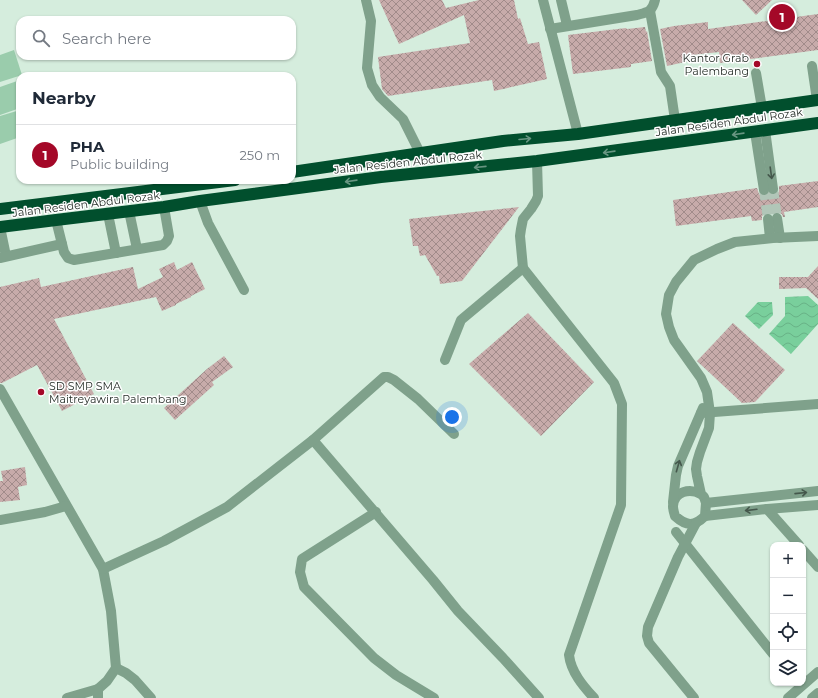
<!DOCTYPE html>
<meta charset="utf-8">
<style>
body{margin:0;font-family:Montserrat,sans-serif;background:#f6f6f7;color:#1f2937}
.controls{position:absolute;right:12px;bottom:12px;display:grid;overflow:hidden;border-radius:8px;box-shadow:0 1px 3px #0004}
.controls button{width:36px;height:36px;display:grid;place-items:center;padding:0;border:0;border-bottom:1px solid #e0e1e3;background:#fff;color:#1f2937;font:20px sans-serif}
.you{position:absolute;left:452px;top:417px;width:14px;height:14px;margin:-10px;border:3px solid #fff;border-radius:50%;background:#1a73e8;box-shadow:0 0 0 6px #1a73e833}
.badge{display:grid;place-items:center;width:26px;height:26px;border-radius:50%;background:#a40828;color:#fff;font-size:13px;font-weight:700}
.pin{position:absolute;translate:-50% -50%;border:2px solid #fff;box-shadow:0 1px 4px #0006}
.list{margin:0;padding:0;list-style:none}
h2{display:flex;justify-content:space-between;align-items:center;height:52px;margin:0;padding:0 16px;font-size:17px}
h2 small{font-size:13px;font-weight:400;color:#747a83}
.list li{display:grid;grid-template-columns:26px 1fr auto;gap:12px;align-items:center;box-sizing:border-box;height:60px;padding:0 16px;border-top:1px solid #e0e1e3}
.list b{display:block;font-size:15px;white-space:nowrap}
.list p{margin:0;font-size:13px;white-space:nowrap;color:#747a83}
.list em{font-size:13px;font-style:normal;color:#747a83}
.icon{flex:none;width:22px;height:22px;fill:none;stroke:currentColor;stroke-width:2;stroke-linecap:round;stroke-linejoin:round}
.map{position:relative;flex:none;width:818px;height:698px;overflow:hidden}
.search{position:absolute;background:#fff;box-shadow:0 1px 3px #0004;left:16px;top:16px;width:280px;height:44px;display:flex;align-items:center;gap:10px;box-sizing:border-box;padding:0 14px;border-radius:12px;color:#747a83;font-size:15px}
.panel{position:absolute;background:#fff;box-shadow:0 1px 3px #0004;left:16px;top:72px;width:280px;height:112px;border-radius:12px}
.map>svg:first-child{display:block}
</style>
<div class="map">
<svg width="818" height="698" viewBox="0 0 818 698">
<defs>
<pattern id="water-waves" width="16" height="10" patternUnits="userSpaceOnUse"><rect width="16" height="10" fill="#79cf9c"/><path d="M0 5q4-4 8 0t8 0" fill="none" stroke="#68b286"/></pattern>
<pattern id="building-cross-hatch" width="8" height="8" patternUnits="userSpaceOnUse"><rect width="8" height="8" fill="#c7abaa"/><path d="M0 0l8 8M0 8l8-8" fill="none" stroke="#a18b8a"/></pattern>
</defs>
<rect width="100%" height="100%" fill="#d5eddd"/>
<g fill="#9accac">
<path d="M14,50L22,75L0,82V55Z"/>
<path d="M20,80V108L0,115V87Z"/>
<path d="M20,110V137L0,144V116Z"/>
</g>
<g fill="url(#water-waves)">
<path d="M808,296L818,305V324L791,354L769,334L785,316V297Z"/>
<path d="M758,302H772L773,315L759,329L745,316Z"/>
</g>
<g fill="url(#building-cross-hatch)">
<path d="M379,0H442L446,8L479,0H514L518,19L520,18L528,44L539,42L547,79L494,91L492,80L388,96L382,89L378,57L470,43L464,15L399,44Z"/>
<path d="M742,0H772L756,15Z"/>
<path d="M818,14V50L720,63L719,52L684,56L685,62L667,66L660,29L674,26L708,22V29Z"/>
<path d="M645,27L646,32L647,31L652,61L631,64V67L573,74L568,35L626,28L627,29Z"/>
<path d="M818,181V207L784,212L785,217H783L782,214L776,212L772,214L768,213L765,214L762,216V220L752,221L751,216L676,226L673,200L757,188L759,194L761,196H765L769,194L774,195L779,192V186Z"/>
<path d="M519,207L462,281L440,284L439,276H437L425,255L420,256L418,246H413L409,219Z"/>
<path d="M174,262L177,270L192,262L205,289L191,296V297L176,304V305L162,311L156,297L54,319L94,394L62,411L37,365L2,383H0V287L39,278L41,287L133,267L138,289L163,277L159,269Z"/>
<path d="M818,266V299L806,288L779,289V277H808Z"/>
<path d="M528,313L594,382L541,436L469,364Z"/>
<path d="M733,323L785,370L755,402L742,403L697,361Z"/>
<path d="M224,356L233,367L212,382L214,385L175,420L164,408L207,369Z"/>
<path d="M25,467L27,485L18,487L20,500L0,502V481H3L1,471Z"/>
</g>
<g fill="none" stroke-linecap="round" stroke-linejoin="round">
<g stroke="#b1c6b8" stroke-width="10" stroke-dasharray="10 5" stroke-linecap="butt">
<path d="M773,189L777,218"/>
<path d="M764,190L768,219"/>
</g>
<g stroke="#7fa18b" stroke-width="10">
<path d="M366,0L371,21L367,68L372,85L380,97L403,119L420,153"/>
<path d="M543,0L578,134"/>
<path d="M561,0L567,25"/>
<path d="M650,11L660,66L661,72L670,86L675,120"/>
<path d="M550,29L637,15C648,12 652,12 655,0"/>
<path d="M812,66L817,100"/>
<path d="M756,73L762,108"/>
<path d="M765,130L773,189"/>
<path d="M755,132L764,190"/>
<path d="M537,161L538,196L536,201L531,209L523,219L521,229L520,236L523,268L614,383L622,404L621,505L569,655C571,672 583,686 594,698"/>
<path d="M200,201L208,223L244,290"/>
<path d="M129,211L137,249"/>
<path d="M108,214L116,253"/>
<path d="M777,218L780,238"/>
<path d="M768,219L770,238"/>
<path d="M56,220L64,252L68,258L74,260L163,245L167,241L169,236L164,207"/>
<path d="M0,227L6,256"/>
<path d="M0,258L62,244"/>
<path d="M445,360L461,320L523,268"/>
<path d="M0,389L103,569L111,611L116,668L107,681L98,689V698"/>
<path d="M701,413L818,404"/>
<path d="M313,440L433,580L458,611L503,658L539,698"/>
<path d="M701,494C690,488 674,491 673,506C673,509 674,513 675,516C686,526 694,527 705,516L706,503L704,497L701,494L697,476L696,469L697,462L700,452L709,428L710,413L707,392L701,378L674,340L669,327L666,314L669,295L676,282L694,260L717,249L735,242L773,238L818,236"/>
<path d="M673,502L676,475L678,466L703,408"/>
<path d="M706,503L818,491"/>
<path d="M767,509L799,545"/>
<path d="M376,512L302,559L300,572L304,587L374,658L396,675L434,698"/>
<path d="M705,516L767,509L818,505"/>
<path d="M0,520L45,512L66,506"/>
<path d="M676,532L773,654"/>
<path d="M803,550L818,567"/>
<path d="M103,569L164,541L227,507L313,440L384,377H388L394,380L418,399L454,434"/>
<path d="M116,668L126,673L135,680L151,698"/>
<path d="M67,698L98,689"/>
<path d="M694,698L649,643L647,636L648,627L678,557L696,523"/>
<path d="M788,698L818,672"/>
<path d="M812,698L818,693"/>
</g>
<g stroke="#014f2d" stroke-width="12">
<path d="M292,172L503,141L578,134L818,100"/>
<path d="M0,209L235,180"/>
<path d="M0,227L56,220L164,207L200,201L381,177L537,161L818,123"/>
</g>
</g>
<defs><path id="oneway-shaft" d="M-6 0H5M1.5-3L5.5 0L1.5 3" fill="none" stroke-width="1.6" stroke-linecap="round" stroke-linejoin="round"/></defs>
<g stroke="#679581">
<use href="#oneway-shaft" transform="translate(738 134) rotate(172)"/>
<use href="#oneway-shaft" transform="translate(525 139) rotate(-5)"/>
<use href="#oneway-shaft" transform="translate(609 152) rotate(172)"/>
<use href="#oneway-shaft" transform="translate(480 167) rotate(174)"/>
<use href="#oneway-shaft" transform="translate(351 181) rotate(172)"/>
</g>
<g stroke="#45584c">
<use href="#oneway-shaft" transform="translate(771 173) rotate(82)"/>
<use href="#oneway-shaft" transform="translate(678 466) rotate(-74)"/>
<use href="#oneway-shaft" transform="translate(801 493) rotate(-6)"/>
<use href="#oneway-shaft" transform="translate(751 510) rotate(173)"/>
</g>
<g fill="#a40828" stroke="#fff" stroke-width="1.5">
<circle cx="757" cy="64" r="4"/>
<circle cx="41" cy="392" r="4"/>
</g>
<g text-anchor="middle" stroke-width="3" stroke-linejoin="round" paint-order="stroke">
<g font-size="11" fill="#1f2822" stroke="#fff" text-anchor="end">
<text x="749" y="62">Kantor Grab<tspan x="749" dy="13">Palembang</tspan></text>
<text x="49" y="390" text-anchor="start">SD SMP SMA<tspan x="49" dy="13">Maitreyawira Palembang</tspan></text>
</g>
<g font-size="11" fill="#1f2822" stroke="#fff">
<text transform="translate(729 122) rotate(-8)" y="4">Jalan Residen Abdul Rozak</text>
<text transform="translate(408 162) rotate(-6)" y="4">Jalan Residen Abdul Rozak</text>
<text transform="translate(86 204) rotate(-7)" y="4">Jalan Residen Abdul Rozak</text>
</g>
</g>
</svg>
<div class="controls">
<button>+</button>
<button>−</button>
<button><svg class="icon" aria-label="locate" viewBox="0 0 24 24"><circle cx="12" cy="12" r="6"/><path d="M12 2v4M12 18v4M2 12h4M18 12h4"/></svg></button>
<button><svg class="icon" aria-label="layers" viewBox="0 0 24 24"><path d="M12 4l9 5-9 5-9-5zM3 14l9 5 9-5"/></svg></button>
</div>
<div class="you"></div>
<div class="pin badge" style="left:782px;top:17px">1</div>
<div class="search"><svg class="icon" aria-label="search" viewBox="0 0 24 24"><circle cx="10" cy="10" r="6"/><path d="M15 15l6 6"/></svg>Search here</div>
<section class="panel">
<h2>Nearby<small></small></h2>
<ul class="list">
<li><span class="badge">1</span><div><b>PHA</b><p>Public building</p></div><em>250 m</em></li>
</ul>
</section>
</div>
